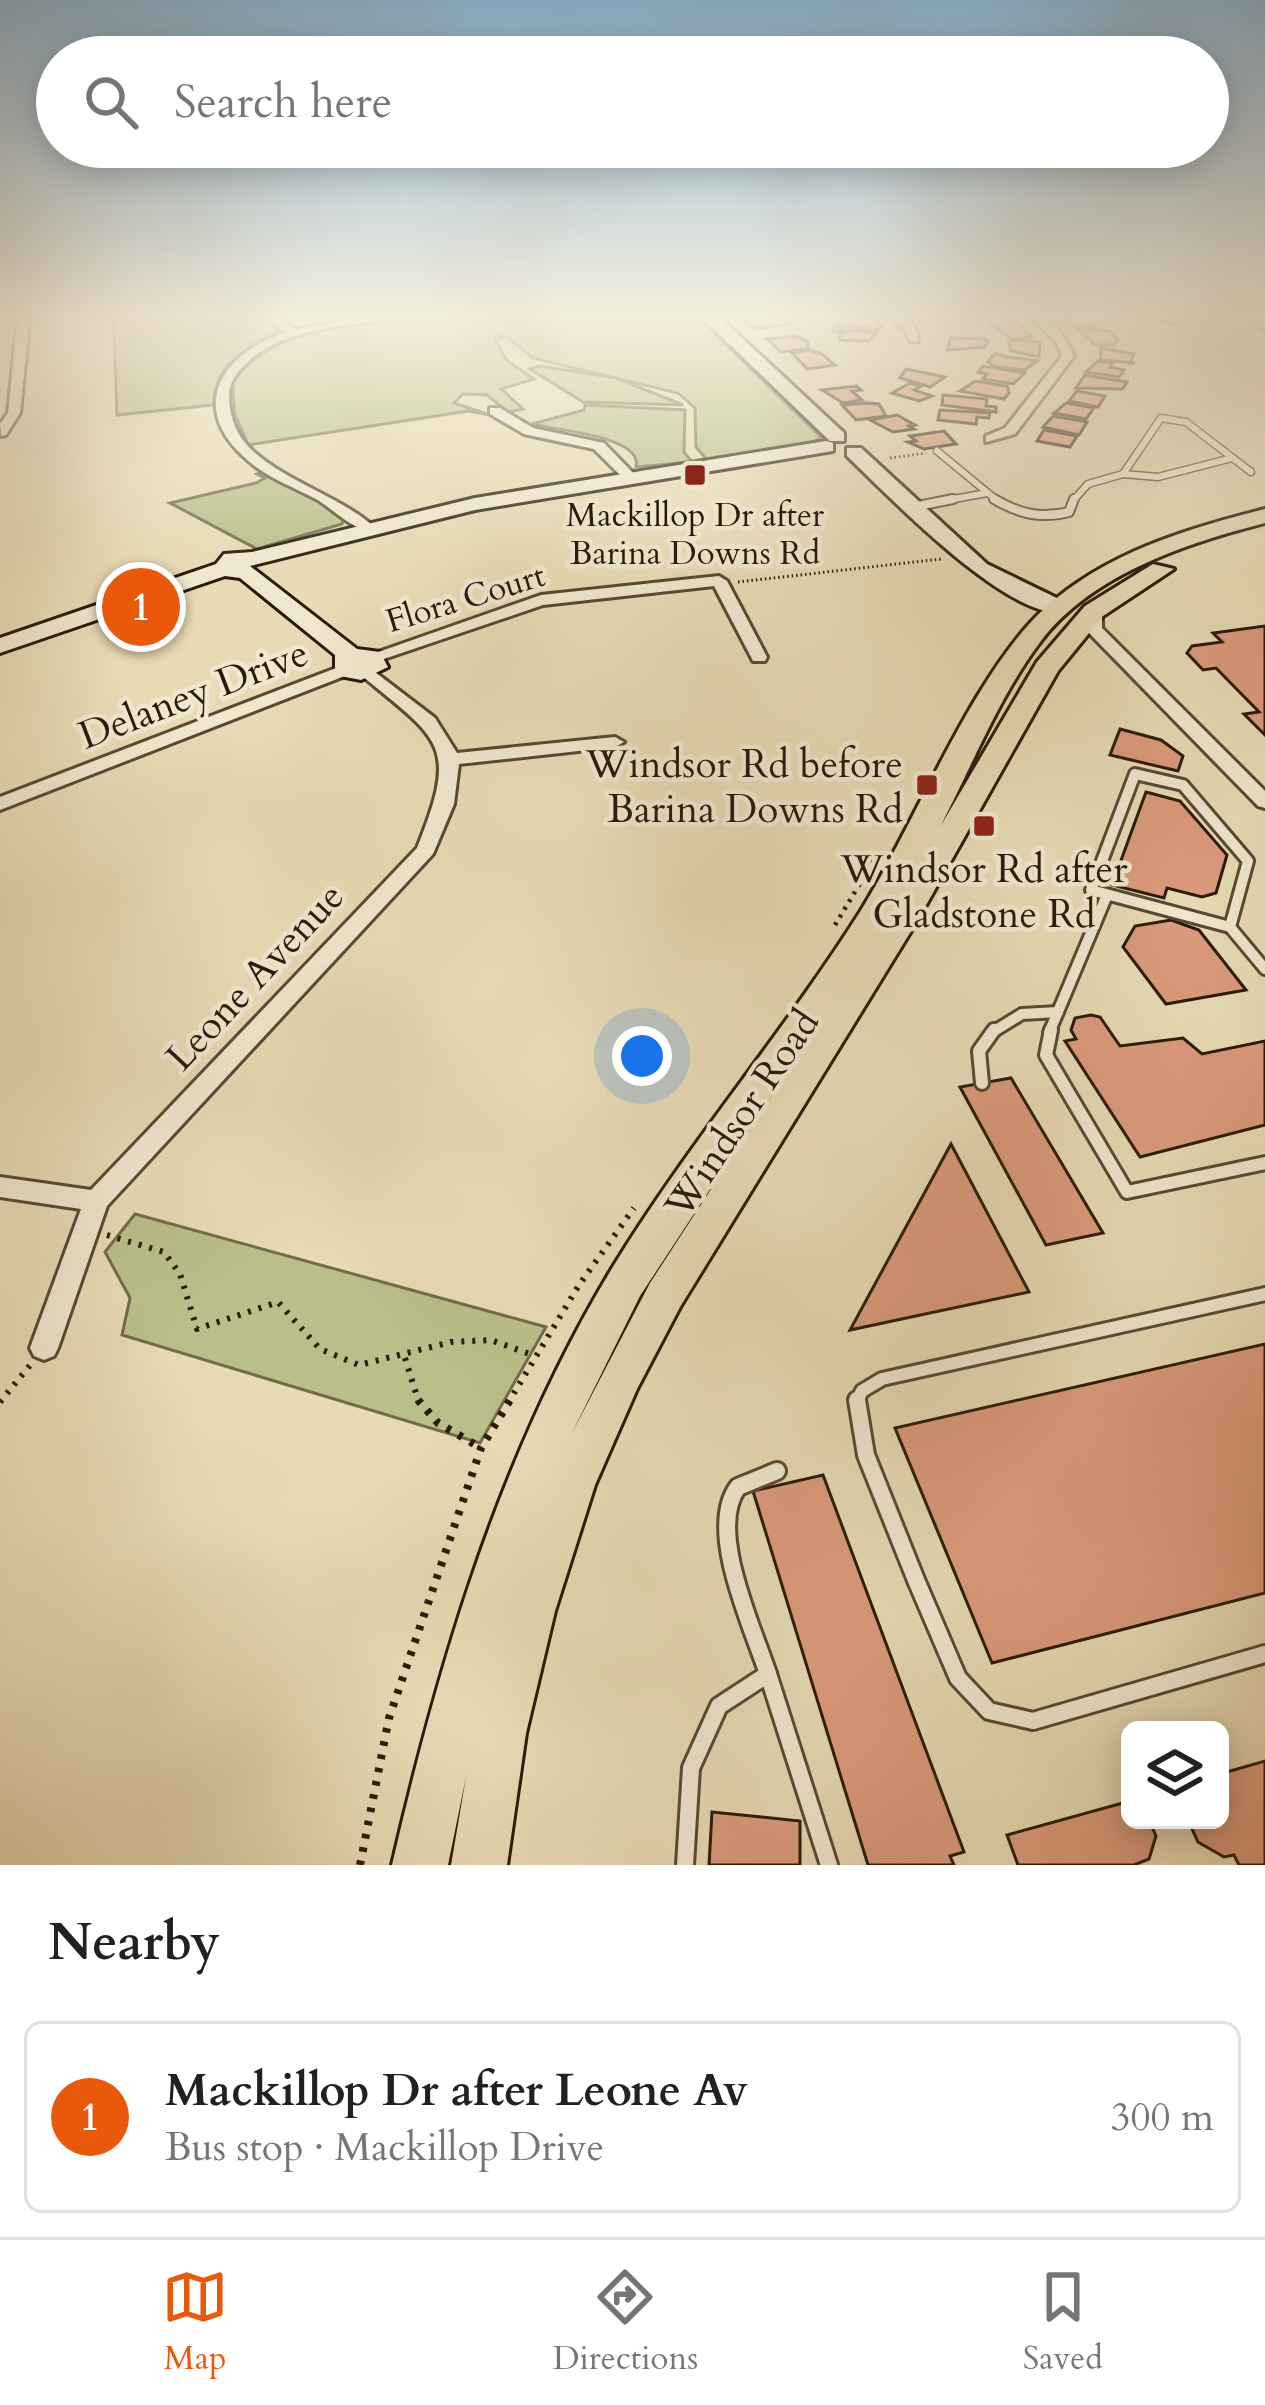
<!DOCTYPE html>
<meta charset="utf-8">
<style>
body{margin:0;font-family:Cardo,serif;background:#f2f2f2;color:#202124}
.controls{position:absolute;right:36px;bottom:36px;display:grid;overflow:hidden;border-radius:18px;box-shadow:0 6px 30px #0003}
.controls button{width:108px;height:108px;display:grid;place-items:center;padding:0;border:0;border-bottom:3px solid #e0e0e0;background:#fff;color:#202124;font:60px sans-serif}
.you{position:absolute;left:642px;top:1056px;width:42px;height:42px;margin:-30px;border:9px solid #fff;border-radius:50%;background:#1a73e8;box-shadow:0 0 0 18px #1a73e833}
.badge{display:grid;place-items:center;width:78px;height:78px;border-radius:50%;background:#ea580c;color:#fff;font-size:39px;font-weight:700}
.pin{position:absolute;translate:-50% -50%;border:6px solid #fff;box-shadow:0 3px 12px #0006}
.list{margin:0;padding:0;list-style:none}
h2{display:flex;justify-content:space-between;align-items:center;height:156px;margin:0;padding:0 48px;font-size:51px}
h2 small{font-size:39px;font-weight:400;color:#757577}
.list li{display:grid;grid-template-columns:78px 1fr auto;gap:36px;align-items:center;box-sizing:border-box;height:192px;margin:0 24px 24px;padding:0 24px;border:3px solid #e0e0e0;border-radius:18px}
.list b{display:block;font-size:45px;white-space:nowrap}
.list p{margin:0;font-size:39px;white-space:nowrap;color:#757577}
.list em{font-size:39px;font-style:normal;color:#757577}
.icon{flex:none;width:66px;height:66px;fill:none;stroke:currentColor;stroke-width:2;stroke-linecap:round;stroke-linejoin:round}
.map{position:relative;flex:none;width:1265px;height:1865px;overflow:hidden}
.search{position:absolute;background:#fff;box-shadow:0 6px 30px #0003;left:36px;right:36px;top:36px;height:132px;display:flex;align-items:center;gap:30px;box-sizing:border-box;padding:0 42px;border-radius:66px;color:#757577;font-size:45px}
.sheet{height:372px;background:#fff}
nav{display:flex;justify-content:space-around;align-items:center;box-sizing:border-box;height:168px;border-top:3px solid #e0e0e0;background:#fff;font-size:33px;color:#757577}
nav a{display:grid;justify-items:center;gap:6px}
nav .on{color:#ea580c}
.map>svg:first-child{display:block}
</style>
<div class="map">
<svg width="1265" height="1865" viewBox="0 0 1265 1865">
<rect width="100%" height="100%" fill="#e7dab4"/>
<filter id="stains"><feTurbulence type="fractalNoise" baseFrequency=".00167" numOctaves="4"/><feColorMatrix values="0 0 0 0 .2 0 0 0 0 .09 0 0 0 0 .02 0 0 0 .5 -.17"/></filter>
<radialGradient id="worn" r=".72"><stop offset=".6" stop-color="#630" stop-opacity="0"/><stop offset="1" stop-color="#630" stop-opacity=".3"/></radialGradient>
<g fill="#babe89" stroke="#726c49" stroke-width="3">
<path d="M113,313H263L281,333C247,352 215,358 214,405L117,415Z"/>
<path d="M462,313H693L821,437L810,444L707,460L696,447L695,408L678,393L533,358L506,336L495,339L506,360L534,379L501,389L523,409L508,412L487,395L463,394L454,403L490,415L468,411L248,445L234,412L233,383C270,319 396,320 462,313Z"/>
<path d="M540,366L616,378L683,405L583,402L530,369Z"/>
<path d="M585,405L685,410L684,452L692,462L636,467C644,437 558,430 532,424L584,410Z"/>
<path d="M262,472L305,490L345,518L342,524L257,549L170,503L256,483L265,478L257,474Z"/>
<path d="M135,1214L546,1327L480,1443L122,1335L130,1298L105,1252Z"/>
</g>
<g fill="#db9a7b" stroke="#291909" stroke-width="3">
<path d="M1083,313L1095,328L1077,329L1057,314Z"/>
<path d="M1137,313H1184L1190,319L1173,325Z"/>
<path d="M845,316L872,317L882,326L878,330L838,324Z"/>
<path d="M781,317L791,324L755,329L743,321Z"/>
<path d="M1016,321L1032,337L1012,339L991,324Z"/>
<path d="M835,327L847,330L877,332L868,341L840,340L839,334L845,332L833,331Z"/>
<path d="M1109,330L1118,340L1113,345H1095L1079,331Z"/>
<path d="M796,336L808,342V349L781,352L767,339Z"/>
<path d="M951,338L985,339L988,342L985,347L947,350Z"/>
<path d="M1016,340L1040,342L1039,357L1011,351L1009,342Z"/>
<path d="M1101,348L1134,354L1130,363H1135L1100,360Z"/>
<path d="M810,350L822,354L835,365L807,369L792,353Z"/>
<path d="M995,353L1008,357L1037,361L1025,370L996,367L988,362Z"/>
<path d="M1098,361L1113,363L1110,367L1124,370L1119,377L1086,372Z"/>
<path d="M983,366L1025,373L1013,384L983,379L987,374L978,372Z"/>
<path d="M906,369L945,377L930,387L900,378Z"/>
<path d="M1085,375L1127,382L1123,389L1076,388Z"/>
<path d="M975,381L1007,386L1009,393L1004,399L960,391Z"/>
<path d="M910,383L921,386L914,390L932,396L919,401L892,393Z"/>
<path d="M856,386L861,390L852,391L862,400L843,403L822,390Z"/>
<path d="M1077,391L1105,396L1098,407L1069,401Z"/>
<path d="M943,395L987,399L986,406L996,407V412L942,405Z"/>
<path d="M868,403L879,404L886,416L856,420L842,405Z"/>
<path d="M1066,403L1094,408L1086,419L1054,413Z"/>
<path d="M940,410L976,412L990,413L989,418L977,417L976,424L938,420Z"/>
<path d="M897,415L915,425L909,426L914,429L893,432L870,420Z"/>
<path d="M1053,416L1087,422L1079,435L1043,427Z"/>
<path d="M1044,430L1077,436L1070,447L1037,441Z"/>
<path d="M944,431L956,444L924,449L908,442L916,441L910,436Z"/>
<path d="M1265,626V735L1244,714L1259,712L1216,668L1203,670L1187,653L1192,646L1222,642L1213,633Z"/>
<path d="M1120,729L1161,740L1183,756L1178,771L1110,755Z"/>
<path d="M1146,792L1180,801L1227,855L1216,893L1202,897L1167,888L1164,898L1112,885Z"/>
<path d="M1171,920L1199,930L1246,990L1166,1004L1123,947L1135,926Z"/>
<path d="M1091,1015L1100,1017L1120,1046L1183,1038L1202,1054L1265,1041V1125L1140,1157L1065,1041L1076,1039L1071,1030L1075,1018Z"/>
<path d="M1011,1078L1103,1233L1046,1245L960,1087Z"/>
<path d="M951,1144L1029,1292L850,1330Z"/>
<path d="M1265,1344V1593L992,1663L895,1428Z"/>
<path d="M823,1475L964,1852L950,1856L954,1865H868L753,1491Z"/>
<path d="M1265,1761V1865H1239L1234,1855L1224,1857L1198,1842L1188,1820H1220V1774Z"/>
<path d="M1130,1801V1820H1149L1156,1836L1149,1859L1134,1865H1018L1007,1835Z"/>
<path d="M712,1812L800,1821V1865H709Z"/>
</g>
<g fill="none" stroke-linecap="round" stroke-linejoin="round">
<defs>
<g id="lane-far4">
<path d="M937,451L999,502"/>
<path d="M1123,474L1158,477L1232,458"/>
<path d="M937,502L987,493"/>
<path d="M1072,502L1088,484L1123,474L1161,418L1186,422L1251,472"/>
</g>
<g id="lane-far3">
<path d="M994,499C1020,514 1040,519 1069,512L1074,499"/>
<path d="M913,507L953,499"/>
</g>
<g id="lane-far2">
<path d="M1135,774L1183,785L1248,861L1230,927L1091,890Z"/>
<path d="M1230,927L1265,969"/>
<path d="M991,1033L1022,1014L1058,1012"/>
<path d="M1049,1033L1107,895"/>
</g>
<g id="lane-far1">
<path d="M1051,1030L1046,1055L1127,1192L1265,1163"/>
<path d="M982,1083L979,1051L994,1030"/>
<path d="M856,1403L862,1391L882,1379L1265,1294"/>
</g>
<g id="lane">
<path d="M857,1400L866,1455L916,1580L958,1678L989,1711L1033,1721L1265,1654"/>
<path d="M768,1674C753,1628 706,1529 738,1487L777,1471"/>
<path d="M685,1865L691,1768L719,1706L768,1674L829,1865"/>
</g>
<g id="street">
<path d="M18,313H30L20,413L6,435L1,436L0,424L8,413Z"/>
<path d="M266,313H277L285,324L298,329L378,315L437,313C422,320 401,319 384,321C340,325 287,330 252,358C241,368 229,379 229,395C229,418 237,437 254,452C288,482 335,495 371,524V530C353,531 332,508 316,499C291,486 263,476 243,456C187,404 225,352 286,332L277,328Z"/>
<path d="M886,313C902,313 919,323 918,341H910L905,330Z"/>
<path d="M1025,313C1048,313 1065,335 1074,356L1015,434L986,442V436L1005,428L1062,356L1056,341Z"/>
<path d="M1244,313H1256L1265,322V331Z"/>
<path d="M490,408H500L533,428L604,443L638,478L626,481L594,449L524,434L490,414Z"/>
<path d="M719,576L727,581L767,657L765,661H753L751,657L714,586L543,605L378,661H366L364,657L541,595Z"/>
<path d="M1094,606L1102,611V628L1265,791V808L1258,806L1088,632L1086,611Z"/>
<path d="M344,665L350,666V674L0,810V797Z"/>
<path d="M367,666L435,718L457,753L615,737L624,742L615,747L459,764L454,804L433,854L107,1206L58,1348L54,1356L44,1360L34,1356L30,1348L81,1209L0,1197V1177L91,1190L417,848C459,744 441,741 361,675L359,671Z"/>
</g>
<g id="secondary">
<path d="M697,313H715L844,433V441H830Z"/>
<path d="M826,441L833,443V451L475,510L250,566L357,649L380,652L388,667L361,680L335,675V655L240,578L225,576L0,653V638L216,564L224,554L252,552L475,498Z"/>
<path d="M847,448H861L987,564L1065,602V612C1009,622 888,495 847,456Z"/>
</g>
<path id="primary" d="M1265,509V523C1187,543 1092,574 1041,641C999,696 972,766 940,827L1037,662L1085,606L1153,564L1174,569L1103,616L1058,671L916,923L680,1307L637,1389L595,1485L555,1611L526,1733L507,1865H451L466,1777L448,1865H392C440,1658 501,1453 611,1270C687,1145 782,1035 860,912C914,826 973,674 1044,609C1105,553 1186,529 1265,509ZM786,1074L650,1283L571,1435L640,1296Z"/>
</defs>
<use href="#lane-far4" stroke="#584934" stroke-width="9"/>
<use href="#lane-far3" stroke="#584934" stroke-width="12"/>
<use href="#lane-far2" stroke="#584934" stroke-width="16"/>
<use href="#lane-far1" stroke="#584934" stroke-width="18"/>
<use href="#lane" stroke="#584934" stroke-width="22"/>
<use href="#street" stroke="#584934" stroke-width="6"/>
<use href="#secondary" stroke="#291909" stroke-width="6"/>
<use href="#primary" stroke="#291909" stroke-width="6"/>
<g stroke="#291909" stroke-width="3" stroke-dasharray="1.5 3" stroke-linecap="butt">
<path d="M890,458L926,453"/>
<path d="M738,582L941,559"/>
</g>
<path stroke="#291909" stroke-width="4.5" stroke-dasharray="3 6" stroke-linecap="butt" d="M835,925L876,857"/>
<g stroke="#291909" stroke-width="6" stroke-dasharray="3 8" stroke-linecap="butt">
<path d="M107,1235L164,1252L180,1274L197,1329L278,1302L320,1349L359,1365L451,1342L491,1340L535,1356"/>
<path d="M405,1358L419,1403"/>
<path d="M0,1402L31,1364"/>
<path d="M508,1403L579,1285L634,1208"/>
</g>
<g stroke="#291909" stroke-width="8" stroke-dasharray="4.5 9" stroke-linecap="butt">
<path d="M418,1400L438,1423L481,1448"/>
<path d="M360,1865L389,1718L481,1448L510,1400"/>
</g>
<use href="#lane-far4" stroke="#efe7ce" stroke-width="6"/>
<use href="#lane-far3" stroke="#efe7ce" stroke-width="8"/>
<use href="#lane-far2" stroke="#efe7ce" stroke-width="10"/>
<use href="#lane-far1" stroke="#efe7ce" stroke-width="12"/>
<use href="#lane" stroke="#efe7ce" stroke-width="16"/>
<use href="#street" fill="#efe7ce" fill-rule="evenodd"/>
<use href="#secondary" fill="#efe7ce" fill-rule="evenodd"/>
<use href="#primary" fill="#e7dab4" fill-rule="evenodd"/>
</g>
<linearGradient id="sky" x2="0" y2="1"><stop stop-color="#8ab5d5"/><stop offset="0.55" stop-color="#f4eedd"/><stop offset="1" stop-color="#f4eedd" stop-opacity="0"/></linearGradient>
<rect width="1265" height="574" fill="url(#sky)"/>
<g fill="#8f2418" stroke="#efe7ce" stroke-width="4.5">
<rect x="683" y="463" width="24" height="24" rx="6"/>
<rect x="915" y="773" width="24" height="24" rx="6"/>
<rect x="972" y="814" width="24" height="24" rx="6"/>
</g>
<g text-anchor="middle" stroke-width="9" stroke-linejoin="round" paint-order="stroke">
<g font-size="33" fill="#291909" stroke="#efe7ce">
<text x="695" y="526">Mackillop Dr after<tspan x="695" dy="38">Barina Downs Rd</tspan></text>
</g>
<g font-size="33" fill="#291909" stroke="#efe7ce">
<text transform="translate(465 597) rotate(-17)" y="12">Flora Court</text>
</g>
<g font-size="39" fill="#291909" stroke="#efe7ce">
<text transform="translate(193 693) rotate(-21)" y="14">Delaney Drive</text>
<text transform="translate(254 976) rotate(-47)" y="14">Leone Avenue</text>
<text transform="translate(741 1113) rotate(-56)" y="14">Windsor Road</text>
</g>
<g font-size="39" fill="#291909" stroke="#efe7ce" text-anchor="end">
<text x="903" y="777">Windsor Rd before<tspan x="903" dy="45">Barina Downs Rd</tspan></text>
<text x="984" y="882" text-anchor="middle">Windsor Rd after<tspan x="984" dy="45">Gladstone Rd</tspan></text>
</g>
</g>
<rect width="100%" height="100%" filter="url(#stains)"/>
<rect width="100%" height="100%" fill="url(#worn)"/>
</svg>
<div class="controls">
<button><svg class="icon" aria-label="layers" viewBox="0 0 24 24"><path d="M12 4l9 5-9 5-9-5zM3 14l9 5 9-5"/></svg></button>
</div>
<div class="you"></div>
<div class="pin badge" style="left:141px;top:607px">1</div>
<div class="search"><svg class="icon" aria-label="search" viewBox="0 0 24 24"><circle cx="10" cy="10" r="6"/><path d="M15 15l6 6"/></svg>Search here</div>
</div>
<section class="sheet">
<h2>Nearby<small></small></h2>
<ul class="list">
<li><span class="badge">1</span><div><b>Mackillop Dr after Leone Av</b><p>Bus stop · Mackillop Drive</p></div><em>300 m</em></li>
</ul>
</section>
<nav>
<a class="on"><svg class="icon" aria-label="map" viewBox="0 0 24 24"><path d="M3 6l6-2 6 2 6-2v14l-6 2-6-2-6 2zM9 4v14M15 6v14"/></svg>Map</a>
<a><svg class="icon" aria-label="directions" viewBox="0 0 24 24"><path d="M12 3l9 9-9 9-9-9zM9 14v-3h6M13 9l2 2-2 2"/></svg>Directions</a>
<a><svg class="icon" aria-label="saved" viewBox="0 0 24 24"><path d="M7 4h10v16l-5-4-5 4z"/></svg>Saved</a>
</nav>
